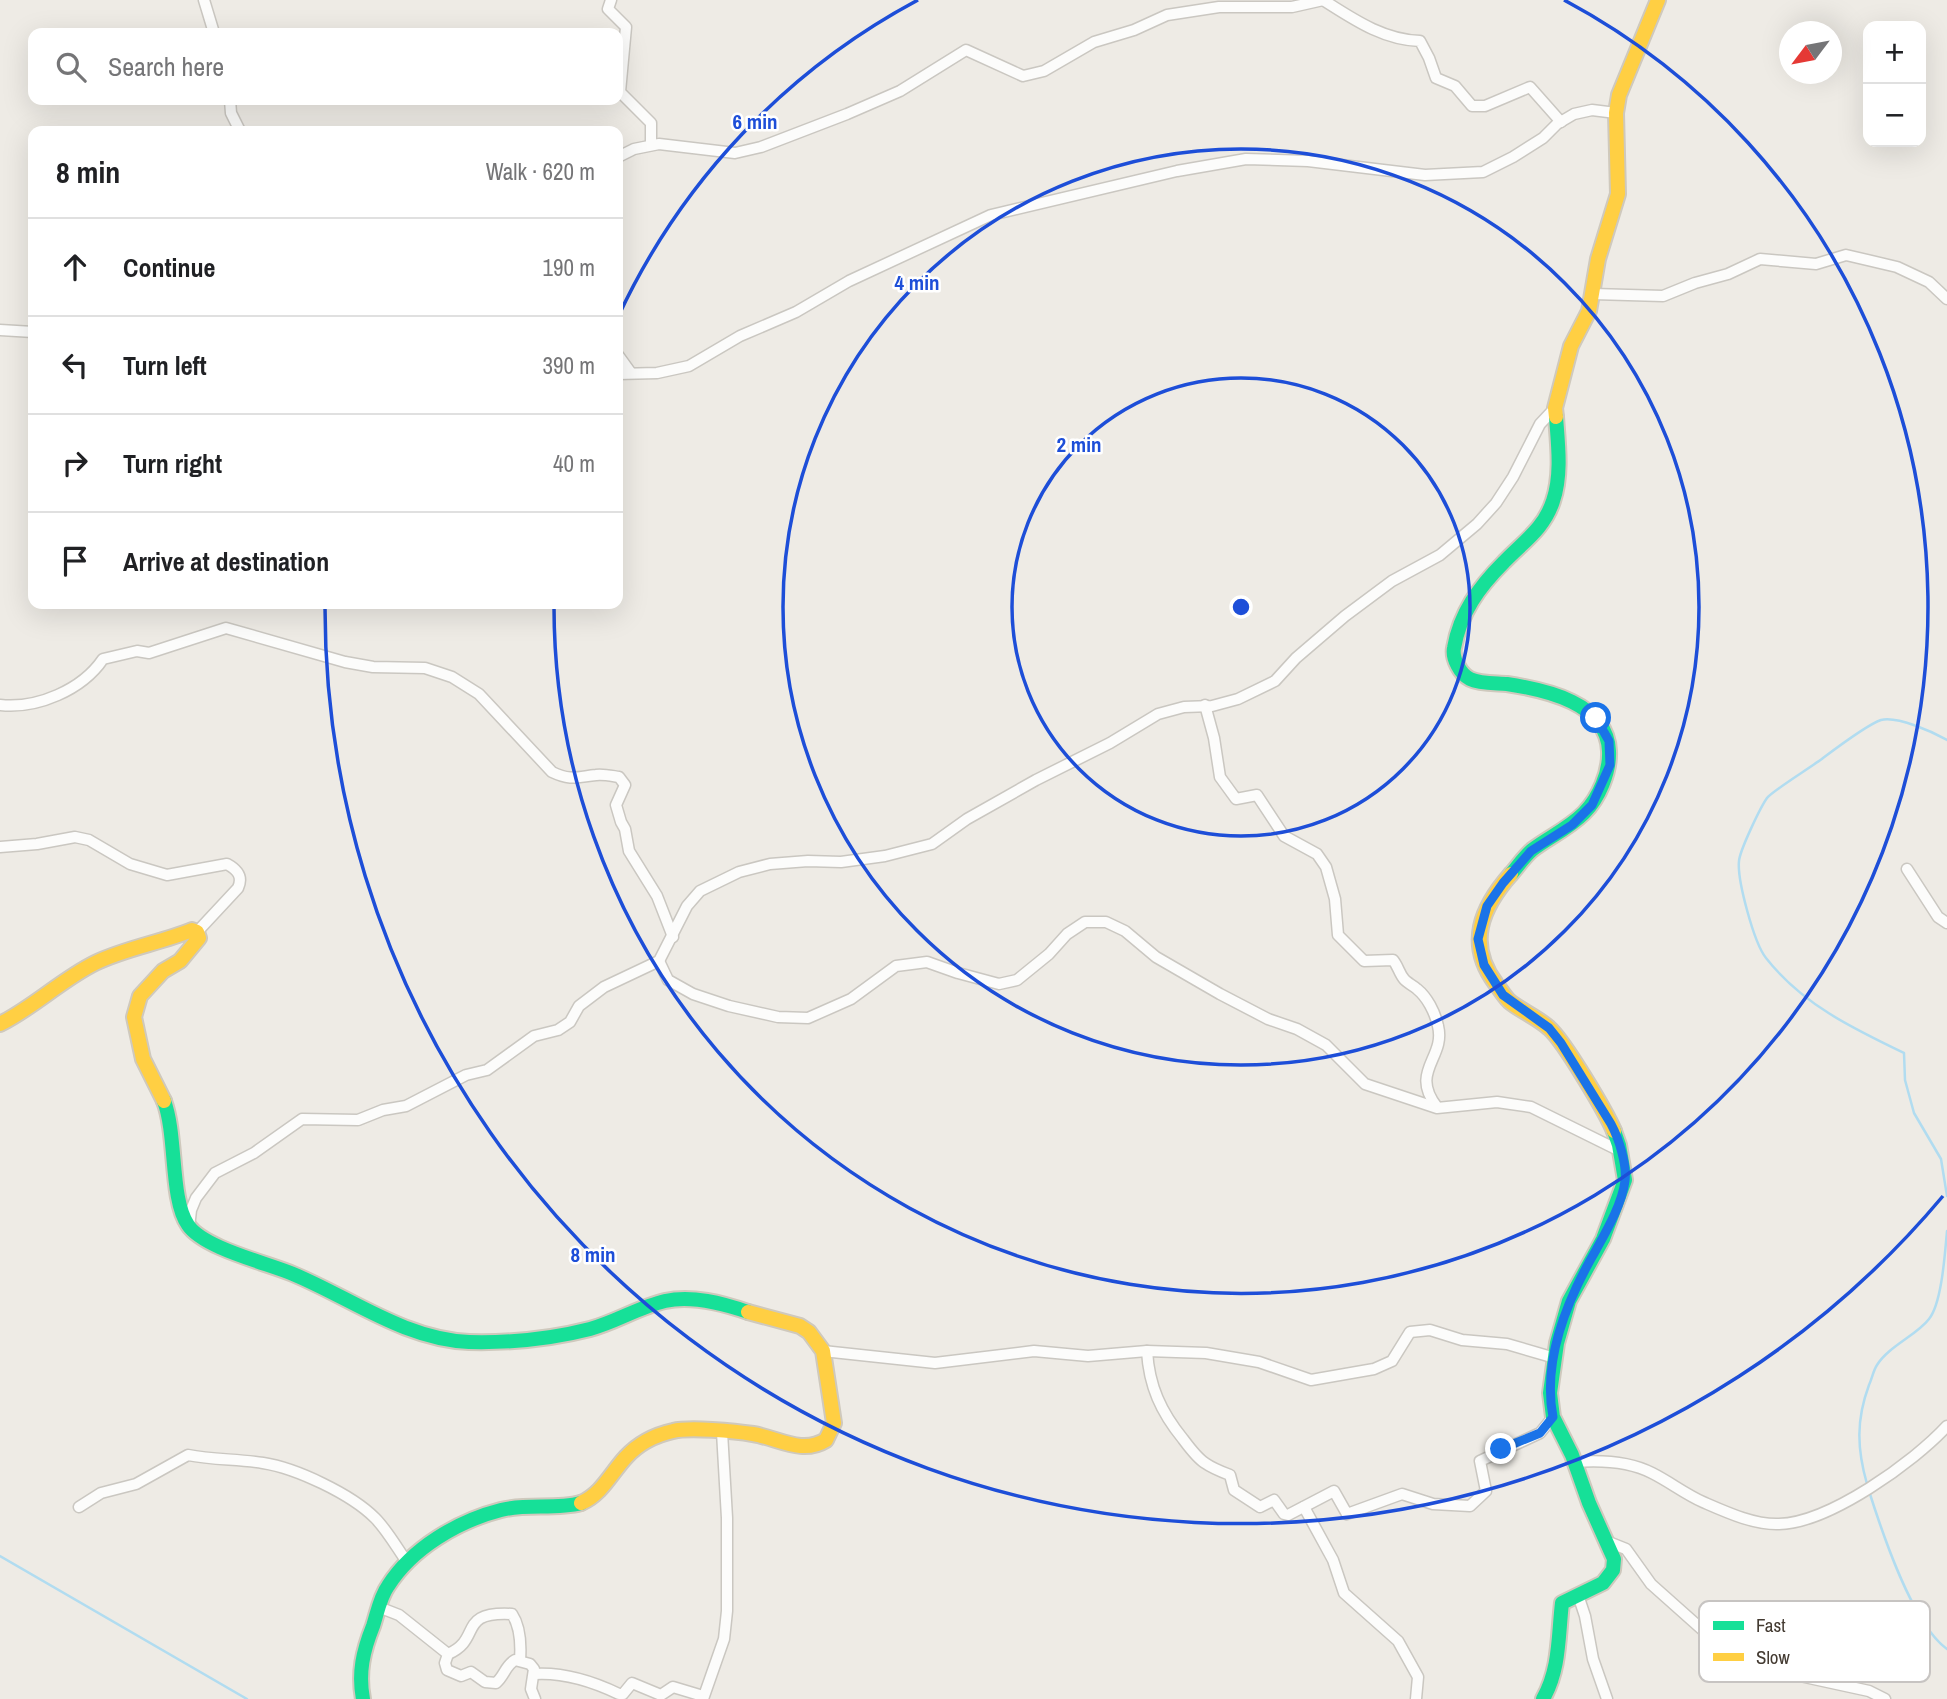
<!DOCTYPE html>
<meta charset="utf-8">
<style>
body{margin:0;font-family:"Archivo Narrow",sans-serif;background:#f6f6f6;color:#202124}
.controls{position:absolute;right:21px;top:21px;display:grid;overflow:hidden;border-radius:14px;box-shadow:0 7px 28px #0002}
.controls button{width:63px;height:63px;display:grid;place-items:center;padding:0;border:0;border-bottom:2px solid #e0e0e0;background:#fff;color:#202124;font:35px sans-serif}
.compass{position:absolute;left:1779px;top:21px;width:63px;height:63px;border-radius:50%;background:#fff;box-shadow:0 7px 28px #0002;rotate:238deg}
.stop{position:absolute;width:21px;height:21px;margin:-16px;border:5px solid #1a73e8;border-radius:50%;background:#fff}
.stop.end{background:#1a73e8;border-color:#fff;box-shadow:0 2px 7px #0008}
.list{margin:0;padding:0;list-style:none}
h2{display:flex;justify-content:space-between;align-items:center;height:91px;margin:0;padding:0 28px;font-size:30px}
h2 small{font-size:23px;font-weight:400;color:#757577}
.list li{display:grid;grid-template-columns:46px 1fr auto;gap:21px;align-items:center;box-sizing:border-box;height:98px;padding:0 28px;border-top:2px solid #e0e0e0}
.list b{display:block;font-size:26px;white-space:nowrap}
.list em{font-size:23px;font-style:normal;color:#757577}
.icon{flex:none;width:38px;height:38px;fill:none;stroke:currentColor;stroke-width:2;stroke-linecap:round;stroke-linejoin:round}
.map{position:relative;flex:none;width:1947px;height:1699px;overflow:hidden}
.search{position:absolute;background:#fff;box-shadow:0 7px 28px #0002;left:28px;top:28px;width:595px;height:77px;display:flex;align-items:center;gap:18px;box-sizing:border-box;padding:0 24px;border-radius:14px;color:#757577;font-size:26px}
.panel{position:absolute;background:#fff;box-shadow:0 7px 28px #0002;left:28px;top:126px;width:595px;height:483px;border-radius:14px}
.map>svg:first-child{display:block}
</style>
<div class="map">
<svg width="1947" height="1699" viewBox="0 0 1947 1699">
<rect width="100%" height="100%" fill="#eeebe5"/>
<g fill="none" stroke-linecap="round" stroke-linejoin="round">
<g stroke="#b1dcf0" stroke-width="2.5">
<path d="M1947,740C1933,732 1898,716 1881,720C1869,724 1835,749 1823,758C1813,766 1772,791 1767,798C1760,808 1740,850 1739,861C1737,880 1754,943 1766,958C1802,1004 1852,1028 1904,1053L1905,1080L1914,1113L1941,1159L1947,1196"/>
<path d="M1867,1484C1857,1449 1856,1420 1869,1385C1872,1379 1873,1371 1877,1365C1889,1346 1917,1335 1929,1319C1942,1303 1945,1252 1947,1231"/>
<path d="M1869,1491C1882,1532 1912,1624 1947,1649"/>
<path d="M0,1556L247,1699"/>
</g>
<defs>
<g id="street">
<path d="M204,0L214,33"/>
<path d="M611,0L608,9L626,27L620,92L651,123V145"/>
<path d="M1323,0C1353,19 1383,40 1420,41L1429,58L1436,78L1455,86L1472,106H1485L1530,87L1561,122"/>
<path d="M230,100L231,113L240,131"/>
<path d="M618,157L634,149L659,144L735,153L761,147L847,114L900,91L966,50L1023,76L1044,71L1094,42L1134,30L1167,15L1219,7H1292L1323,0"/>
<path d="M1593,294L1663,296L1695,283L1728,274L1760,259L1816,264L1846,255L1897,267L1929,282L1947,299"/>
<path d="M0,330L33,332"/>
<path d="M618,355L631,373"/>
<path d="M618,374L657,373L689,366L740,336L796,312L849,281L991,215L1177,171L1246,159L1308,161L1425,175L1483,172L1513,157L1543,138L1557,124L1574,114L1592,110L1616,113"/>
<path d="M0,705C37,709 82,690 103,659L137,651L149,653L226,628L345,662L373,667L425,668L452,677L479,694L552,772C571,781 577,777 596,775C603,774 612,776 619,777L625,785L616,805L621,822L625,829L629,851L657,896L673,937"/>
<path d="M1205,705L1214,738L1220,777L1236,799L1257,795L1284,836L1317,854L1326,867L1335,899L1338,935L1364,961L1393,960C1398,966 1399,973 1404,979C1407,983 1413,985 1417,989C1427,997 1435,1012 1438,1026C1446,1058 1409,1071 1437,1107"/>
<path d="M0,847L37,844L75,837L89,840L130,864L167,875L227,864C238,870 243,877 238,888L197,932"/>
<path d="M1907,869L1938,917L1947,923"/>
<path d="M659,961L668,980L693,994L729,1006L778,1017L808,1018L851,999L896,966L927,962L958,973L999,984L1017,980L1049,954L1067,934L1085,922H1106L1125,931L1156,957L1220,994L1268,1019L1297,1029L1326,1045L1365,1084L1437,1108L1497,1102L1531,1107L1620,1151"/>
<path d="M189,1228L191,1210L196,1198L215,1173L254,1153L302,1119L358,1120L383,1110L406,1106L466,1075L487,1070L534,1036L558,1030L570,1022L579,1006L604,987L659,961L687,906L700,891L739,872L770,864L808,861L841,862L885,856L932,844L967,819L1036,780L1110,743L1158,714L1184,707L1212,706L1238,699L1275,681L1296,658L1345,616L1392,581L1440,555L1477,524L1496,503L1513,477L1540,424L1555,408"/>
<path d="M823,1351L935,1363L1034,1351L1088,1356L1147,1351L1206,1353L1259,1362L1311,1380L1374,1369L1392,1361L1410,1332L1430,1330L1462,1340L1507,1344L1555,1358"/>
<path d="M1147,1351C1149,1386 1161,1412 1183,1439C1189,1447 1197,1458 1205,1463C1212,1468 1222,1472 1230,1475L1234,1490L1260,1507L1274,1500L1284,1514L1288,1515L1334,1491L1347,1514L1402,1494L1433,1504L1470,1506L1486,1491L1480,1461L1540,1433L1553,1417"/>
<path d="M1574,1462C1600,1460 1629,1461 1652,1473C1670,1482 1685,1494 1703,1502C1726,1512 1754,1525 1779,1524C1829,1523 1914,1462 1947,1426"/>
<path d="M79,1507L101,1493L136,1484L188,1455C213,1460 238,1459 263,1463C296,1468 351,1494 375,1518C387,1530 397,1548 407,1562"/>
<path d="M1304,1507L1333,1560L1344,1593L1398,1641L1418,1677L1416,1699"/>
<path d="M1606,1541L1626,1549L1651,1584L1706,1633L1731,1648L1763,1665L1800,1676L1869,1691L1885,1699"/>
<path d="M1578,1595L1585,1616L1593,1659L1607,1699"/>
<path d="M381,1608L399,1615L448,1654L445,1663L447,1670L461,1676L471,1672L485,1682L496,1683C505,1675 505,1666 515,1660L530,1664L534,1669L531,1689L535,1699"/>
<path d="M448,1654C483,1639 456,1611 512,1614C520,1626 521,1646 520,1660"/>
<path d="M534,1674C564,1672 592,1681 619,1694H623L632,1683L661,1695L673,1687L703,1696"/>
<path d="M703,1699L724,1639L727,1611V1518L722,1432"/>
</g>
<g id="fast">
<path d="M1511,874C1518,866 1524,857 1532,850C1549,837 1568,829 1584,813C1599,798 1610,772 1609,751C1607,703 1546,690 1507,684C1497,683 1480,684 1470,679C1460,674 1452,658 1454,648C1460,613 1479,587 1504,562C1523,542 1544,529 1553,501C1562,475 1558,444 1556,417"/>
<path d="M164,1101C177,1135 170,1200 188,1225C203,1248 267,1263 293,1274C351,1298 404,1339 469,1342C510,1343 551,1339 590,1329C616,1322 639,1307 665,1301C692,1295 722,1303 748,1312"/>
<path d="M363,1699C358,1673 363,1651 373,1626C377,1614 380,1597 388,1586C412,1548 458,1521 501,1510C527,1503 555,1510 581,1503"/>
<path d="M1543,1699C1560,1669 1558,1637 1562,1603L1603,1583L1613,1570L1614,1559L1589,1503L1572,1455L1553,1417L1550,1393L1557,1343L1569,1301L1603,1239L1625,1180L1619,1145L1614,1131"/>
</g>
<g id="slow">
<path d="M1556,417L1555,408L1571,346L1589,311L1598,259L1618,194L1616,113L1619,95L1658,0"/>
<path d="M1511,874C1481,908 1466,944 1496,984C1500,989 1504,996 1509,1001C1521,1011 1537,1017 1549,1028C1564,1041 1606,1112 1614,1131"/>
<path d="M0,1024C34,1007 61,980 95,963C126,948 160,943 192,930L197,932L199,938L180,961L163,971L140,996L134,1017L143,1059L164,1101"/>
<path d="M581,1503C602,1494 611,1473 626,1457C638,1444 655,1435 673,1431C689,1427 735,1431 753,1434C778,1438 802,1455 826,1440L834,1423L823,1351L809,1332L800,1326L748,1312"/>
</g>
</defs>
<use href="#street" stroke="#cac7c1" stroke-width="13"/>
<use href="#fast" stroke="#cfc9bd" stroke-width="18"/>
<use href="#slow" stroke="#cfc9bd" stroke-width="18"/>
<use href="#street" stroke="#fcfcfb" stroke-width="10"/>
<use href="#fast" stroke="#16e098" stroke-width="14"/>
<use href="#slow" stroke="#ffcf43" stroke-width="14"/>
</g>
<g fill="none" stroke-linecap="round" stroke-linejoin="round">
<path stroke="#1a73e8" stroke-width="9" d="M1501,1449L1540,1433L1553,1417C1542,1360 1568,1298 1596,1250C1607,1230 1622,1204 1625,1181C1627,1164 1619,1139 1611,1124L1561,1043L1549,1028L1503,995L1484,965L1478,939L1487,906L1503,883L1531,851L1572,825L1592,805L1610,765L1609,741L1596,718"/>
</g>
<g fill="none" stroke="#1d4ed8" stroke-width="3.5">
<circle cx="1241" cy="607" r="229"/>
<circle cx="1241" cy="607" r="458"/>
<path d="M618 317A687 687 0 0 1 918 0M1564 0A687 687 0 1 1 554 607"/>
<path d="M1943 1196A916 916 0 0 1 325 607"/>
</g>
<rect x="1699" y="1601" width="231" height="81" rx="10" fill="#fff" stroke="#c7c4c2" stroke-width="2"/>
<rect x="1713" y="1621" width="31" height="9" fill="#16e098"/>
<rect x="1713" y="1653" width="31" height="8" fill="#ffcf43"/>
<g font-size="19" fill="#443b32">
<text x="1756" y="1632">Fast</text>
<text x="1756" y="1664">Slow</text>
</g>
<circle cx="1241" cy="607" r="10" fill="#1d4ed8" stroke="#fff" stroke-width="3.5"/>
<g font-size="21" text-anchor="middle" font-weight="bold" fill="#1d4ed8" stroke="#fff" stroke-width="5" stroke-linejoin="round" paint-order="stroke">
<text x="755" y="129">6 min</text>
<text x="917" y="290">4 min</text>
<text x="1079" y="452">2 min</text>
<text x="593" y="1262">8 min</text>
</g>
</svg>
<div class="controls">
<button>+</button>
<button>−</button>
</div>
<svg class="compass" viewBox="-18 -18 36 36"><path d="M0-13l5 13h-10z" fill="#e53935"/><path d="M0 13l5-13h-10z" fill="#757577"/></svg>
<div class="stop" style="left:1596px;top:718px"></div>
<div class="stop end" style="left:1501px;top:1449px"></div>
<div class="search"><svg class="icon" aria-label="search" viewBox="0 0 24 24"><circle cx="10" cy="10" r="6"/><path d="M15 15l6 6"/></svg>Search here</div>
<section class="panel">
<h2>8 min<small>Walk · 620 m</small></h2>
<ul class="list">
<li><svg class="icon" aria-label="ahead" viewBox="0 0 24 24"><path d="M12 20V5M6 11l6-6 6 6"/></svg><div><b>Continue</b></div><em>190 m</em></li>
<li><svg class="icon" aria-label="left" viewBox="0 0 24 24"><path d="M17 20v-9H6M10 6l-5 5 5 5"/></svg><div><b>Turn left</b></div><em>390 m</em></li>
<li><svg class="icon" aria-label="right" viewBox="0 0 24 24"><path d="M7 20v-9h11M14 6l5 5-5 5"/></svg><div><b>Turn right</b></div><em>40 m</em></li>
<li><svg class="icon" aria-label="arrive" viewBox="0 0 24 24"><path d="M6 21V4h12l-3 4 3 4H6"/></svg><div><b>Arrive at destination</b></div></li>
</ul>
</section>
</div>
